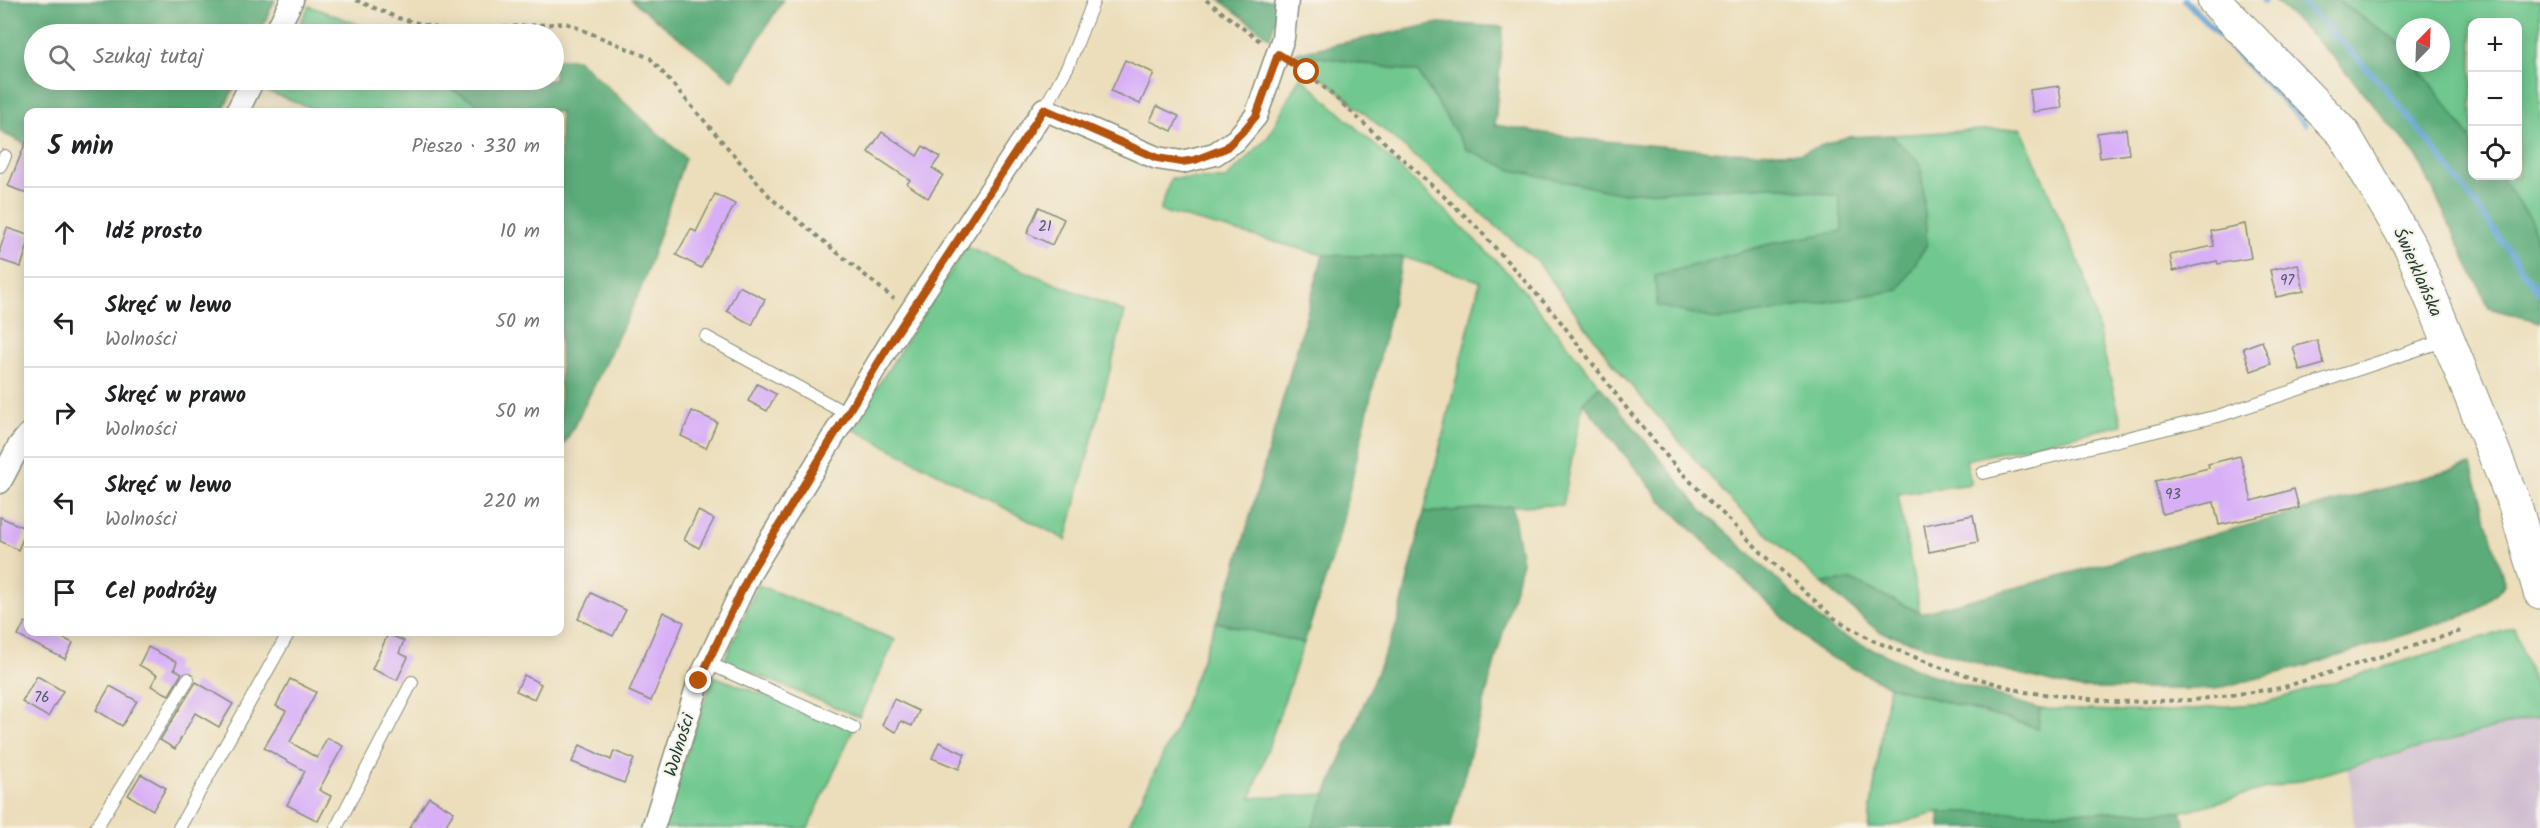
<!DOCTYPE html>
<html lang="pl">
<meta charset="utf-8">
<style>
body{margin:0;font-family:Kalam,sans-serif;background:#f6f6f6;color:#202124}
.controls{position:absolute;right:18px;top:18px;display:grid;overflow:hidden;border-radius:12px;box-shadow:0 3px 15px #0003}
.controls button{width:54px;height:54px;display:grid;place-items:center;padding:0;border:0;border-bottom:2px solid #e0e0e0;background:#fff;color:#202124;font:30px sans-serif}
.compass{position:absolute;left:2396px;top:18px;width:54px;height:54px;border-radius:50%;background:#fff;box-shadow:0 3px 15px #0003;rotate:23deg}
.stop{position:absolute;width:18px;height:18px;margin:-14px;border:4px solid #b45309;border-radius:50%;background:#fff}
.stop.end{background:#b45309;border-color:#fff;box-shadow:0 2px 6px #0008}
.list{margin:0;padding:0;list-style:none}
h2{display:flex;justify-content:space-between;align-items:center;height:78px;margin:0;padding:0 24px;font-size:26px}
h2 small{font-size:20px;font-weight:400;color:#757577}
.list li{display:grid;grid-template-columns:39px 1fr auto;gap:18px;align-items:center;box-sizing:border-box;height:90px;padding:0 24px;border-top:2px solid #e0e0e0}
.list b{display:block;font-size:22px;white-space:nowrap}
.list p{margin:0;font-size:20px;white-space:nowrap;color:#757577}
.list em{font-size:20px;font-style:normal;color:#757577}
.icon{flex:none;width:33px;height:33px;fill:none;stroke:currentColor;stroke-width:2;stroke-linecap:round;stroke-linejoin:round}
.map{position:relative;flex:none;width:2540px;height:828px;overflow:hidden}
.search{position:absolute;background:#fff;box-shadow:0 3px 15px #0003;left:24px;top:24px;width:540px;height:66px;display:flex;align-items:center;gap:15px;box-sizing:border-box;padding:0 21px;border-radius:33px;color:#757577;font-size:22px}
.panel{position:absolute;background:#fff;box-shadow:0 3px 15px #0003;left:24px;top:108px;width:540px;height:528px;border-radius:12px}
.map>svg:first-child{display:block}
</style>
<div class="map">
<svg width="2540" height="828" viewBox="0 0 2540 828">
<rect width="100%" height="100%" fill="#f7f3e8"/>
<filter id="ink" filterUnits="userSpaceOnUse"><feTurbulence type="fractalNoise" baseFrequency=".0167" numOctaves="2"/><feDisplacementMap in="SourceGraphic" scale="12" xChannelSelector="R" yChannelSelector="G"/><feConvolveMatrix kernelMatrix="1 2 1 2 8 2 1 2 1" color-interpolation-filters="sRGB"/></filter>
<filter id="wash" filterUnits="userSpaceOnUse"><feTurbulence type="fractalNoise" baseFrequency=".008" numOctaves="4" result="noise"/><feDisplacementMap in="SourceGraphic" scale="24" xChannelSelector="R" yChannelSelector="G"/><feGaussianBlur stdDeviation="1.35" result="paint"/><feColorMatrix in="noise" values="0 0 0 0 0 0 0 0 0 0 0 0 0 0 0 0 0 1.4 0 .05"/><feComposite in="paint" operator="in"/></filter>
<g filter="url(#wash)">
<rect width="100%" height="100%" fill="#ecdebb"/>
<path fill="#cfbdcf" d="M2540,716V828H2354L2349,769Z"/>
<g fill="#70c88e" stroke="#488261" stroke-width="1.5">
<path d="M2337,0H2540V254L2531,219L2499,176H2518V22H2472V140L2415,63H2441V27H2405V50L2400,43Z"/>
<path d="M309,6L384,34H295Z"/>
<path d="M1294,53L1418,72L1466,149L1618,193L1773,186L1839,196L1843,231L1777,242L1655,276L1899,290L1927,244L1921,164L1891,135L2021,128L2085,277L2122,425L1966,460L1971,484L1898,494L1920,613L1851,580L1822,583L1733,503L1621,374L1538,262Z"/>
<path d="M1300,76L1443,208L1514,279L1600,386L1583,402L1563,505L1512,506L1424,513L1480,281L1403,257L1323,255L1160,211L1171,178L1226,179L1268,137Z"/>
<path d="M272,80H434L494,112H322L266,91Z"/>
<path d="M966,247L1125,312L1066,540L851,428Z"/>
<path d="M758,585L895,640L859,717L724,661Z"/>
<path d="M1216,622L1304,643L1251,798L1327,794L1312,828H1127L1177,726Z"/>
<path d="M2514,628L2540,699V716L2181,812H1939L1884,828H1868L1889,686L2038,728L2040,709L2162,712L2264,703Z"/>
<path d="M713,676L854,728L808,828H661Z"/>
</g>
<g fill="#5cac79" stroke="#3e7456" stroke-width="1.5">
<path d="M0,0H275L259,34H34V80H238L222,112H28V145L0,132Z"/>
<path d="M631,0H783L733,80Z"/>
<path d="M1220,0H1274L1277,12L1270,38Z"/>
<path d="M2275,0H2337L2400,43L2405,50V63H2415L2472,140V176H2499L2531,219L2540,254V322L2489,308L2418,158L2336,60Z"/>
<path d="M1439,23L1503,27L1495,125L1582,139L1725,152L1800,153L1847,137L1891,135L1921,164L1927,244L1899,290L1718,320L1657,306L1655,276L1777,242L1843,231L1839,196L1773,186L1618,193L1512,170L1466,149L1418,72L1294,53Z"/>
<path d="M554,59H577L685,158L640,291L577,421L560,451V112H494L434,80H554Z"/>
<path d="M1323,255L1403,257L1337,544L1304,643L1216,622L1234,574Z"/>
<path d="M1600,386L1701,509L1834,632L1926,673L2040,709L2038,728L1889,686L1818,651L1660,499L1583,402Z"/>
<path d="M2471,465L2505,585L2475,612L2310,665L2215,689H2080L1987,666L1878,631L1822,583L1851,580L1921,613Z"/>
<path d="M1512,506L1522,562L1450,828H1312L1397,624L1424,513Z"/>
<path d="M1939,812H2181L2186,828H1940Z"/>
</g>
<g fill="none" stroke-linecap="round" stroke-linejoin="round">
<g stroke="#61a3d4" stroke-width="6">
<path d="M2185,0L2305,124"/>
<path d="M2297,0C2320,18 2339,39 2359,60C2426,131 2481,213 2538,292"/>
<path d="M2264,1L2265,0"/>
</g>
</g>
<g id="blocks">
<g fill="#d8aff7">
<path d="M1125,60L1154,73L1140,104L1111,91Z"/>
<path d="M2059,86L2062,108L2033,112L2030,90Z"/>
<path d="M1157,106L1179,116L1172,131L1150,121Z"/>
<path d="M2126,129L2129,154L2100,158L2097,133Z"/>
<path d="M882,132L917,156L923,146L940,157L932,168L943,175L928,198L907,184L910,180L868,152Z"/>
<path d="M28,137V194L8,186Z"/>
<path d="M715,194L735,204L701,268L676,255L691,229L696,232Z"/>
<path d="M1039,207L1064,219L1052,245L1027,233Z"/>
<path d="M2245,224L2251,258L2218,264L2217,261L2173,271L2170,255L2214,246L2211,231Z"/>
<path d="M7,228L28,235V244L21,267L0,260V249Z"/>
<path d="M2298,264L2304,291L2276,297L2270,270Z"/>
<path d="M739,286L765,299L752,325L727,311Z"/>
<path d="M2317,340L2324,364L2300,371L2293,347Z"/>
<path d="M2262,341L2271,364L2251,371L2243,348Z"/>
<path d="M757,384L776,394L767,411L748,401Z"/>
<path d="M692,411L717,422L706,448L681,436Z"/>
<path d="M2240,456L2252,501L2294,489L2299,508L2219,525L2214,502L2162,514L2155,481L2209,468L2208,464Z"/>
<path d="M698,511L714,519L699,548L684,540Z"/>
<path d="M1973,515L1978,542L1929,552L1924,525Z"/>
<path d="M0,517L27,529L18,550L0,541Z"/>
<path d="M591,593L626,610L613,636L578,619Z"/>
<path d="M663,612L684,622L651,701L629,691Z"/>
<path d="M25,622L28,624V632L50,634L51,632L73,643L65,659L18,636Z"/>
<path d="M388,634L404,641L399,653L408,657L397,680L372,669Z"/>
<path d="M148,647L177,662L174,669L182,673L169,695L151,686L157,675L139,665Z"/>
<path d="M524,675L541,684L534,699L516,691Z"/>
<path d="M37,676L63,691L48,717L22,702Z"/>
<path d="M290,679L316,692L290,742L317,758L327,738L343,746L319,790L331,796L318,821L287,805L305,771L264,748L286,711L276,706Z"/>
<path d="M196,682L233,704L219,727L195,713L175,749L160,740Z"/>
<path d="M110,686L137,701L122,726L96,710Z"/>
<path d="M894,699L919,711L912,726L901,721L896,732L882,725Z"/>
<path d="M939,742L965,754L959,769L932,758Z"/>
<path d="M580,745L611,760L614,751L634,759L624,783L572,762Z"/>
<path d="M141,774L166,788L153,810L128,795Z"/>
<path d="M429,797L454,812L444,828H409Z"/>
</g>
</g>
</g>
<g filter="url(#ink)">
<use href="#blocks" fill-opacity="0" stroke="#868e78" stroke-width="1.5"/>
<g fill="none" stroke-linecap="round" stroke-linejoin="round">
<defs>
<g id="lane">
<path d="M1044,109L1068,66L1094,0"/>
<path d="M0,166L5,156"/>
<path d="M706,337L847,414"/>
<path d="M1983,473L2218,416L2446,340"/>
<path d="M708,663L854,728"/>
<path d="M96,828L188,679"/>
<path d="M179,828L289,632"/>
<path d="M336,828L412,682"/>
</g>
<g id="street">
<path d="M275,34L292,0"/>
<path d="M237,112L253,80"/>
<path d="M0,482L19,446L28,435"/>
<path d="M653,828L699,681L750,573L894,337L1044,109L1157,158L1182,162L1215,154L1236,140L1256,116L1283,38L1287,0"/>
</g>
<path id="secondary" d="M2214,0L2344,134L2411,248L2515,505L2540,592"/>
</defs>
<use href="#lane" stroke="#868e78" stroke-width="14"/>
<use href="#street" stroke="#868e78" stroke-width="25"/>
<use href="#secondary" stroke="#868e78" stroke-width="35"/>
<g stroke="#868e78" stroke-width="4" stroke-dasharray="4.5 4.5" stroke-linecap="butt">
<path d="M356,0L398,18L449,31L566,23L650,58L772,199L894,299"/>
<path d="M1206,0L1261,42"/>
<path d="M1294,65L1307,72L1335,97L1474,224L1557,317L1628,410L1676,467L1761,552L1834,618L1874,641L1942,668L2025,692L2117,702L2194,700L2281,688L2464,630"/>
</g>
<use href="#lane" stroke="#fff" stroke-width="12"/>
<use href="#street" stroke="#fff" stroke-width="22"/>
<use href="#secondary" stroke="#fff" stroke-width="33"/>
</g>
</g>
<g fill="none" stroke-linecap="round" stroke-linejoin="round" filter="url(#ink)">
<path stroke="#b45309" stroke-width="8" d="M699,681L750,573L894,337L1044,109L1157,158L1182,162L1195,160L1226,148L1245,129L1256,116L1278,54L1307,72"/>
</g>
<g text-anchor="middle" stroke-width="4.5" stroke-linejoin="round" paint-order="stroke">
<g font-size="15" fill="#4d5a65">
<text x="1045" y="231">21</text>
<text x="2287" y="285">97</text>
<text x="2173" y="499">93</text>
<text x="42" y="702">76</text>
</g>
<g font-size="18" fill="#1f3d34" stroke="#f7f3e8">
<text transform="translate(2418 272) rotate(66)" y="6">Świerklańska</text>
<text transform="translate(679 745) rotate(-73)" y="6">Wolności</text>
</g>
</g>
</svg>
<div class="controls">
<button>+</button>
<button>−</button>
<button><svg class="icon" aria-label="locate" viewBox="0 0 24 24"><circle cx="12" cy="12" r="6"/><path d="M12 2v4M12 18v4M2 12h4M18 12h4"/></svg></button>
</div>
<svg class="compass" viewBox="-18 -18 36 36"><path d="M0-13l5 13h-10z" fill="#e53935"/><path d="M0 13l5-13h-10z" fill="#757577"/></svg>
<div class="stop" style="left:1307px;top:72px"></div>
<div class="stop end" style="left:699px;top:681px"></div>
<div class="search"><svg class="icon" aria-label="search" viewBox="0 0 24 24"><circle cx="10" cy="10" r="6"/><path d="M15 15l6 6"/></svg>Szukaj tutaj</div>
<section class="panel">
<h2>5 min<small>Pieszo · 330 m</small></h2>
<ul class="list">
<li><svg class="icon" aria-label="ahead" viewBox="0 0 24 24"><path d="M12 20V5M6 11l6-6 6 6"/></svg><div><b>Idź prosto</b></div><em>10 m</em></li>
<li><svg class="icon" aria-label="left" viewBox="0 0 24 24"><path d="M17 20v-9H6M10 6l-5 5 5 5"/></svg><div><b>Skręć w lewo</b><p>Wolności</p></div><em>50 m</em></li>
<li><svg class="icon" aria-label="right" viewBox="0 0 24 24"><path d="M7 20v-9h11M14 6l5 5-5 5"/></svg><div><b>Skręć w prawo</b><p>Wolności</p></div><em>50 m</em></li>
<li><svg class="icon" aria-label="left" viewBox="0 0 24 24"><path d="M17 20v-9H6M10 6l-5 5 5 5"/></svg><div><b>Skręć w lewo</b><p>Wolności</p></div><em>220 m</em></li>
<li><svg class="icon" aria-label="arrive" viewBox="0 0 24 24"><path d="M6 21V4h12l-3 4 3 4H6"/></svg><div><b>Cel podróży</b></div></li>
</ul>
</section>
</div>
